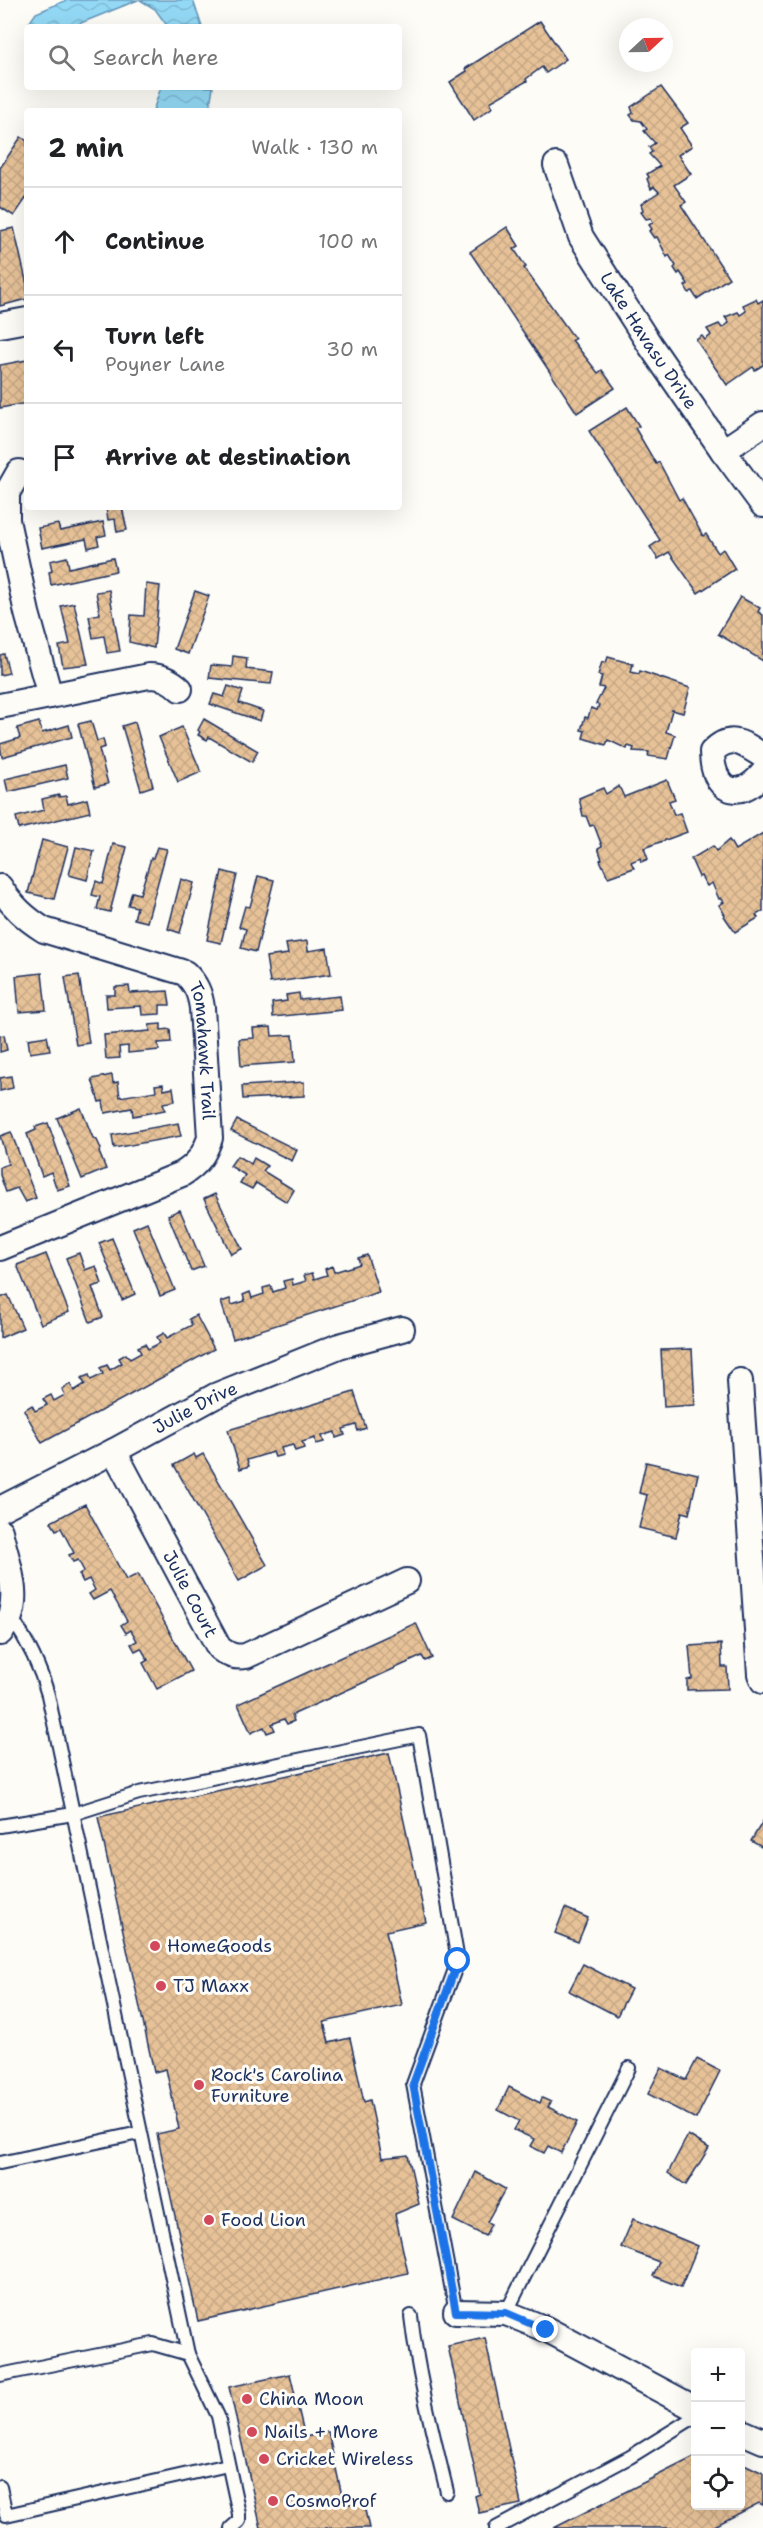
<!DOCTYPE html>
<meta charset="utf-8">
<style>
body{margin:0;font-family:"Shantell Sans",sans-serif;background:#f6f6f6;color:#202124}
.controls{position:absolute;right:18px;bottom:18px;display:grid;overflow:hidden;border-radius:6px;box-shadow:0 6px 24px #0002}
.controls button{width:54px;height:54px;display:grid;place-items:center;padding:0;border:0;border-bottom:2px solid #e0e0e0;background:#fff;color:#202124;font:30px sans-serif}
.compass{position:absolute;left:619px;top:18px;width:54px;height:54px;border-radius:50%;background:#fff;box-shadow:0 6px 24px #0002;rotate:68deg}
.stop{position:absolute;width:18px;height:18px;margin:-14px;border:4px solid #1a73e8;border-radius:50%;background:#fff}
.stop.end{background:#1a73e8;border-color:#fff;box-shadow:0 2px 6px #0008}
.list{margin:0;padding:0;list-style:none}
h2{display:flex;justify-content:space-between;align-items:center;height:78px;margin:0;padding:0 24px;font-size:26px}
h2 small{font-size:20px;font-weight:400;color:#757577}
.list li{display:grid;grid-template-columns:39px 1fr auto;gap:18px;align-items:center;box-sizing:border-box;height:108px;padding:0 24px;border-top:2px solid #e0e0e0}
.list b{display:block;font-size:22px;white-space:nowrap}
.list p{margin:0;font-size:20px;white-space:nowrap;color:#757577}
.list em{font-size:20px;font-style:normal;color:#757577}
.icon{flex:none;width:33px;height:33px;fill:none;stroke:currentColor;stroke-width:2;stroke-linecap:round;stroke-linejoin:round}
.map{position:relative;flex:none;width:763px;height:2528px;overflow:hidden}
.search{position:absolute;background:#fff;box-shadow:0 6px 24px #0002;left:24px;top:24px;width:378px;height:66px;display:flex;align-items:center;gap:15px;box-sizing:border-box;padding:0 21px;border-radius:6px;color:#757577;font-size:22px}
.panel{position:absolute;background:#fff;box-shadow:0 6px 24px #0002;left:24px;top:108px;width:378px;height:402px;border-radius:6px}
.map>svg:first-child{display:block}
</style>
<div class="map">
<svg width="763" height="2528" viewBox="0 0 763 2528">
<defs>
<pattern id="water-waves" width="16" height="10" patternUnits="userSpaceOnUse" patternTransform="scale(1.5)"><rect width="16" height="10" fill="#93d9f5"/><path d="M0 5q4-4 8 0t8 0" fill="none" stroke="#7ebbd4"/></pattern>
<pattern id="building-cross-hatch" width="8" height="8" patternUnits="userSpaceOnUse" patternTransform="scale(1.5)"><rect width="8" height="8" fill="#e7c298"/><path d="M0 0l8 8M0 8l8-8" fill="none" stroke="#c6a785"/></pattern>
</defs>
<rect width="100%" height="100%" fill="#fdfcf7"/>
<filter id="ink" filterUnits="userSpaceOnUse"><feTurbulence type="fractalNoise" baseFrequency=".0167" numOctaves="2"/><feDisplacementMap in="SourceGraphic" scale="12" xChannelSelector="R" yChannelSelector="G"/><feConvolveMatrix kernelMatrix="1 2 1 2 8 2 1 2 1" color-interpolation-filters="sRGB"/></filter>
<g filter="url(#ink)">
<g fill="url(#water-waves)" stroke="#6395b9" stroke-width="1.5">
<path d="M67,0H138L71,27L27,26L36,13Z"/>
<path d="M140,0H193L202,27H168L155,9Z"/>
<path d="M161,87H213L209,111H153Z"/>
</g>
<g fill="url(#building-cross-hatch)" stroke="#1b2f5e" stroke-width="1.5">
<path d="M540,21L566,59L546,73L542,67L526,79L527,81L490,102L493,107L474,120L450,82L467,71L465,69Z"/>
<path d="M661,87L688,123L680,128L692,146L678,155L691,174L674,185L686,202L681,205L729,278L697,299L692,291L689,293L685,286L688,284L680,272L678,274L674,268L676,266L669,255L667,257L657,237L654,238L649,231L652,229L649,225L653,222L651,218L646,219L641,212L643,210L641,204L659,192L654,187L651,189L647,179L649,177L647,174L660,166L649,154L652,152L649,147L655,143L644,131L647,129L641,121L634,120L630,115L633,113L631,107Z"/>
<path d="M21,137L27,141V197L14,216L0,207V168Z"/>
<path d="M507,227L519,246L514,249L526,267L524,268L575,339L572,340L598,373L602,370L615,388L577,413L470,252Z"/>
<path d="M14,228L27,285V299L0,306V231Z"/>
<path d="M756,299L758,303L763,300V365L755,370L753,367L727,385L696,340L702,336L705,340L711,335L707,329L719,324L722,328L729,323L725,317L738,312L740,315L746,311L743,305Z"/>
<path d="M27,360V403L0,408V365Z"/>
<path d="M627,407L639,426L635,428L656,464L659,462L679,500L682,498L703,536L706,534L718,553L723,549L735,569L698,593L669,552L658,559L650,547L660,540L589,431Z"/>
<path d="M122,507L127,530L117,532L115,519L108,520L106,508Z"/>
<path d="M103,522L106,535L97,537L99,545L88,548L86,539L42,548L38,528L58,524L60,531Z"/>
<path d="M67,557L69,568L113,558L116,571L51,585L49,572L52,571L50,561Z"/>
<path d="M146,584L160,586L154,648L129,642L131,615L144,616Z"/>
<path d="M109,590L120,651L107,653L104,636L93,638L89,616L100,614L96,592Z"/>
<path d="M195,591L209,596L188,654L174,649Z"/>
<path d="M740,597L760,608L758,612L763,615V661L718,634Z"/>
<path d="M74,603L88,664L63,667L59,646L70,644L61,606Z"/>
<path d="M4,654L9,673L0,675V655Z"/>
<path d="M233,656L247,658L246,669L273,672L271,684L209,678L211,665L232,667Z"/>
<path d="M608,657L633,664L631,672L639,674L640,671L690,688L683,713L672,710L666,732L675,735L668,759L648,756L649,752L633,751L634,748L628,746L627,749L608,740L606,745L583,738L585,731L581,730L585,717L588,718L591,708L597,710L599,705L596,704L604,688L599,687L602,676L598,675L602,662L606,663Z"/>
<path d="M228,686L243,691L239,703L263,711L260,721L210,704L214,694L224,697Z"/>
<path d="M204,719L258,751L252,762L209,737L207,740L198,735L200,732L198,730Z"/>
<path d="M91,721L97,741L103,739L105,747L99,749L108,784L95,787L78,724Z"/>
<path d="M39,722L42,733L69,725L72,737L2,757L0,744L20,738L17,728Z"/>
<path d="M135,722L153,786L141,790L122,726Z"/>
<path d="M182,727L201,772L178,782L159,737Z"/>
<path d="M65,765L68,778L8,792L5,779Z"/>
<path d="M667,780L675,799L669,801L674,815L680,813L687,832L644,848L648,859L641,862L640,858L631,862L634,868L608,877L600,860L602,859L598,848L602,846L594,825L590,826L586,816H583L579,798L603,788L606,794L619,786L624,797Z"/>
<path d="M59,795V797L66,796L68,804L87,799L90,812L19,829L16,817L44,810L42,799Z"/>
<path d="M763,833V911L756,915L758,918L735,932L724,916L725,915L719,905L724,902L721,898L719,899L712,883L707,886L701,876L699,877L691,859L713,846L716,851L729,840L735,850Z"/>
<path d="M42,840L68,847L54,899L28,893Z"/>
<path d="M113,844L127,847L110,912L97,909L100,897L92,895L96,881L103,884Z"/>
<path d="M76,847L94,851L87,880L69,875Z"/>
<path d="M157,847L167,849L147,922L134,919L137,907L128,905L132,892L140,894L151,858H153Z"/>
<path d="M222,871L237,875L221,943L207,940Z"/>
<path d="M258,876L274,880L256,952L241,948L246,929L239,927L245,906L250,907Z"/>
<path d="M181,879L194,883L180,933L168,929Z"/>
<path d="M307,941L308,951L327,948L331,974L270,983L266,957L288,954L286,944Z"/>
<path d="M42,973L46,1010L19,1012L16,976Z"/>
<path d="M79,975L89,1043L76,1045L65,977Z"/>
<path d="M129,986L130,993L168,991L170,1005H160V1014L142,1015L141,1006L107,1008L106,995H115V987Z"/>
<path d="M299,993L300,1000L340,996L342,1010L273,1017L272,1003L287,1001L286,995Z"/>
<path d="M161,1024V1030L170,1029L171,1042L158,1043L159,1050L128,1053V1046L119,1047L120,1058L106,1059L104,1035L150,1031L149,1025Z"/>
<path d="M271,1027L272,1036L293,1035L295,1062L241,1066L239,1039L254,1038L253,1028Z"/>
<path d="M4,1035L7,1050L0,1052V1036Z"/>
<path d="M47,1036L50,1050L30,1053L28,1039Z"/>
<path d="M112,1075L113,1083L118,1082L120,1097L156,1091L155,1085L163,1084L164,1090L173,1088L175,1101L163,1103L165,1110L133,1116L132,1108L105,1113L103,1101L99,1102L92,1079Z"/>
<path d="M11,1076L13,1088L0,1091V1078Z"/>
<path d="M304,1082V1096L243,1099L242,1086Z"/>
<path d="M81,1108L93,1138L97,1140L101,1149L99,1152L106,1169L82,1179L57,1118Z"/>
<path d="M237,1120L297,1150L292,1161L231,1131Z"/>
<path d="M48,1123L70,1186L57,1190L51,1172L42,1176L27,1134L36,1130L35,1127Z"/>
<path d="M178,1123L181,1136L114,1148L112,1135Z"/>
<path d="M11,1132L36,1198L25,1202L17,1188L6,1192L0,1175V1167L8,1164L0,1136Z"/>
<path d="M237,1156L251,1164L254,1158L267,1166L263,1171L294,1190L287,1202L256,1183L252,1189L240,1183L245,1175L230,1166Z"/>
<path d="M215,1194L242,1249L231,1254L204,1199Z"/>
<path d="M180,1210L204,1266L191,1271L168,1215Z"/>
<path d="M147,1222L175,1290L160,1296L133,1228Z"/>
<path d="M112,1238L135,1294L122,1300L99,1243Z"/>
<path d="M79,1253L85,1270L96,1266L102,1284L92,1287L103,1317L90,1322L66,1258Z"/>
<path d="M46,1254L69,1312L41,1324L17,1265Z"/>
<path d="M367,1255L379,1292L233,1339L221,1302L230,1299L232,1305L245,1301L243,1295L250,1292L252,1298L264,1294L263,1288L271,1286L273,1292L285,1288L283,1281L292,1279L293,1285L306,1281L304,1275L312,1273L314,1279L327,1275L325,1269L332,1266L334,1272L360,1264L358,1258Z"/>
<path d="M8,1295L23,1328L0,1338V1298Z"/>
<path d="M196,1315L214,1349L42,1443L24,1410L32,1405L35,1411L47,1405L43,1399L51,1395L54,1401L65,1395L62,1389L70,1384L74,1391L85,1384L81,1378L89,1375L91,1380L103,1374L100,1368L107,1365L110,1370L122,1363L119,1358L126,1354L130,1359L141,1353L138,1347L145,1344L148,1349L160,1343L157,1337L164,1333L167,1338L192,1325L189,1319Z"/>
<path d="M692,1349L695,1405L664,1407L661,1350Z"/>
<path d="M354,1392L366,1428L358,1431L356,1425L343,1429L345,1435L336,1438L335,1432L322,1436L324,1442L316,1444L315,1438L302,1442L304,1448L295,1451L293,1445L281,1448L283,1455L275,1457L273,1452L247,1460L249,1466L240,1469L228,1430Z"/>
<path d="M194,1454L196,1458L203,1454L267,1565L239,1581L174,1465Z"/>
<path d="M646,1462L698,1474L689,1514L682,1512L676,1537L639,1528L647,1495L639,1493Z"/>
<path d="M85,1504L126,1580L138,1574L191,1671L157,1689L143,1663L148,1660L141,1648L135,1651L131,1644L137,1641L131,1630L126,1633L121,1625L127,1621L110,1591L93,1600L89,1594L95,1590L89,1579L83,1582L79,1574L84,1571L78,1560L73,1562L69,1555L74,1553L61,1528L56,1530L51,1522Z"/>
<path d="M416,1623L432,1658L425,1661L422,1656L292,1715L294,1721L287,1724L284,1719L272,1724L275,1730L267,1733L264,1727L251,1733L238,1704Z"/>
<path d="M721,1644L722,1667H727L728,1689L687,1690V1680L692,1679L689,1646Z"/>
<path d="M389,1753L426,1922L386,1931L402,2005L324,2022L329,2043L350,2038L364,2102L370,2100L382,2158L408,2155L419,2204L395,2214L408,2273L198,2321L157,2134L179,2129L166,2069L154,2072L98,1817Z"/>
<path d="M763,1821V1848L751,1841Z"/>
<path d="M565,1908L588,1918L578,1942L555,1933Z"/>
<path d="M583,1964L631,1989L617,2016L569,1991Z"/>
<path d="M697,2059L720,2071L696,2119L648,2094L661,2068L686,2080Z"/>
<path d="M509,2087L540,2103L542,2098L551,2102L548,2107L577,2122L561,2153L548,2146L544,2153L530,2146L534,2139L514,2130L519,2121L498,2110Z"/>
<path d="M688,2135L709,2148L686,2185L668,2173Z"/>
<path d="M476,2172L505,2189L487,2222L491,2224L485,2236L453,2220Z"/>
<path d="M633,2219L698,2246L681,2287L653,2276L659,2262L621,2247Z"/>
<path d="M485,2338L521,2504L479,2513L475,2496L480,2494L448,2346Z"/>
<path d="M290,2374L305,2437L328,2432L344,2505L363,2501L369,2528H261L229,2387Z"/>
<path d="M696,2456V2506H740V2462L763,2473V2505L759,2503L711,2528H554Z"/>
</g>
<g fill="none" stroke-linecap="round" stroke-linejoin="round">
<defs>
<g id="service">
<path d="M11,1617C28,1642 40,1666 48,1695L188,2354L218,2416L239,2514V2521L231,2528"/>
<path d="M0,1826L73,1814L139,1793L419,1735L458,1961L413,2084L456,2312"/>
<path d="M0,2163L139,2133"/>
<path d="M506,2313L629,2068"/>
<path d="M411,2316C418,2376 433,2434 447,2492"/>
<path d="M0,2375L153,2344L188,2354"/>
<path d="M0,2487L6,2515L228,2465"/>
<path d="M496,2528L630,2457L696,2416"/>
</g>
<g id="minor">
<path id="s1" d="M556,165L581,237L650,345L723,451L763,505"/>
<path d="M0,325L27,320"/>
<path d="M723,451L763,424"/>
<path d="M19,472L7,493V520L27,613L50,696"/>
<path d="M0,706L149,676C162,676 171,680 180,689"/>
<path d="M763,756C744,744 731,732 712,752C712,790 738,804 763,773"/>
<path id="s2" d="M0,887C12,906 25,918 44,930L185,973C196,984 200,993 202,1008L210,1138C204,1155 197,1165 182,1174L0,1248"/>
<path d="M740,1381L760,1674L763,1681"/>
<path id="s3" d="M114,1451L219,1648C228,1655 235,1658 246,1656L407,1581"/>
<path id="s4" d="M0,1509L114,1451L215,1396L339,1346L402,1329"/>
<path d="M0,1531C7,1563 26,1605 0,1633"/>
<path d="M456,2312L506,2313L546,2329L696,2409"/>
<path d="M740,2431L763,2441"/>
</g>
</defs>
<use href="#service" stroke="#1b2f5e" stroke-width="16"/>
<use href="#minor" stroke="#1b2f5e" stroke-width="28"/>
<use href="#service" stroke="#fdfcf7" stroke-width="12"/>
<use href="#minor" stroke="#fdfcf7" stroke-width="24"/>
</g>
</g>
<g fill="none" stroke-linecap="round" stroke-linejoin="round" filter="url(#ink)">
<path stroke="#1a73e8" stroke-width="8" d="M458,1961L413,2084L456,2312L506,2313L546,2330"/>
</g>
<g fill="#d1495b" stroke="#fdfcf7" stroke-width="2">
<circle cx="155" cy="1946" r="6"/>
<circle cx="161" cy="1986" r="6"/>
<circle cx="199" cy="2085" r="6"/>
<circle cx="209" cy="2220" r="6"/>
<circle cx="247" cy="2399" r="6"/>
<circle cx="252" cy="2432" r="6"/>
<circle cx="264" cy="2459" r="6"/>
<circle cx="273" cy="2501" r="6"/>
</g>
<g text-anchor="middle" stroke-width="6" stroke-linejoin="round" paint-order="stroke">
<g font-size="18" fill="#1b2f5e" stroke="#fdfcf7">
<text dy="6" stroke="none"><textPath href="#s1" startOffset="200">Lake Havasu Drive</textPath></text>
<text dy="6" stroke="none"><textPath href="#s2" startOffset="292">Tomahawk Trail</textPath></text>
<text dy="6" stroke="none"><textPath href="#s4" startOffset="220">Julie Drive</textPath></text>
<text dy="6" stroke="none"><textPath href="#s3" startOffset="162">Julie Court</textPath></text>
</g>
<g font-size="18" fill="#1b2f5e" stroke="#fdfcf7" text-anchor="start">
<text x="167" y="1952">HomeGoods</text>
<text x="173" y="1992">TJ Maxx</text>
<text x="211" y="2081">Rock's Carolina<tspan x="211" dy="21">Furniture</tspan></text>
<text x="221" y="2226">Food Lion</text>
<text x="259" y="2405">China Moon</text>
<text x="264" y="2438">Nails + More</text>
<text x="276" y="2465">Cricket Wireless</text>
<text x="285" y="2507">CosmoProf</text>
</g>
</g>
</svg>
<div class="controls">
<button>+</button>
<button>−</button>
<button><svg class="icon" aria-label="locate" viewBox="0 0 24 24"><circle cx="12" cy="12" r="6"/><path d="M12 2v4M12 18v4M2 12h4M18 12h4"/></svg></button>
</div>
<svg class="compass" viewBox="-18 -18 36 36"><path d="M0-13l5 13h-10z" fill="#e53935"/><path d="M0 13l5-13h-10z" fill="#757577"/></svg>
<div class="stop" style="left:458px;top:1961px"></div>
<div class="stop end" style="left:546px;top:2330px"></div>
<div class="search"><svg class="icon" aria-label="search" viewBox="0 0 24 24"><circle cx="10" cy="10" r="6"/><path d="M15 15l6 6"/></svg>Search here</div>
<section class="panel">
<h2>2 min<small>Walk · 130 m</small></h2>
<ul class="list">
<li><svg class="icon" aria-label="ahead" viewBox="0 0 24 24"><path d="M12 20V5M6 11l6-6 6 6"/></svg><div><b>Continue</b></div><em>100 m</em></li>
<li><svg class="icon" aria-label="left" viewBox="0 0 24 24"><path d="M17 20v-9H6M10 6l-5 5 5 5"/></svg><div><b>Turn left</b><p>Poyner Lane</p></div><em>30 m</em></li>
<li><svg class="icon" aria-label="arrive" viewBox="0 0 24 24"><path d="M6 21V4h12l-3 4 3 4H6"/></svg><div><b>Arrive at destination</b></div></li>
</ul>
</section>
</div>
